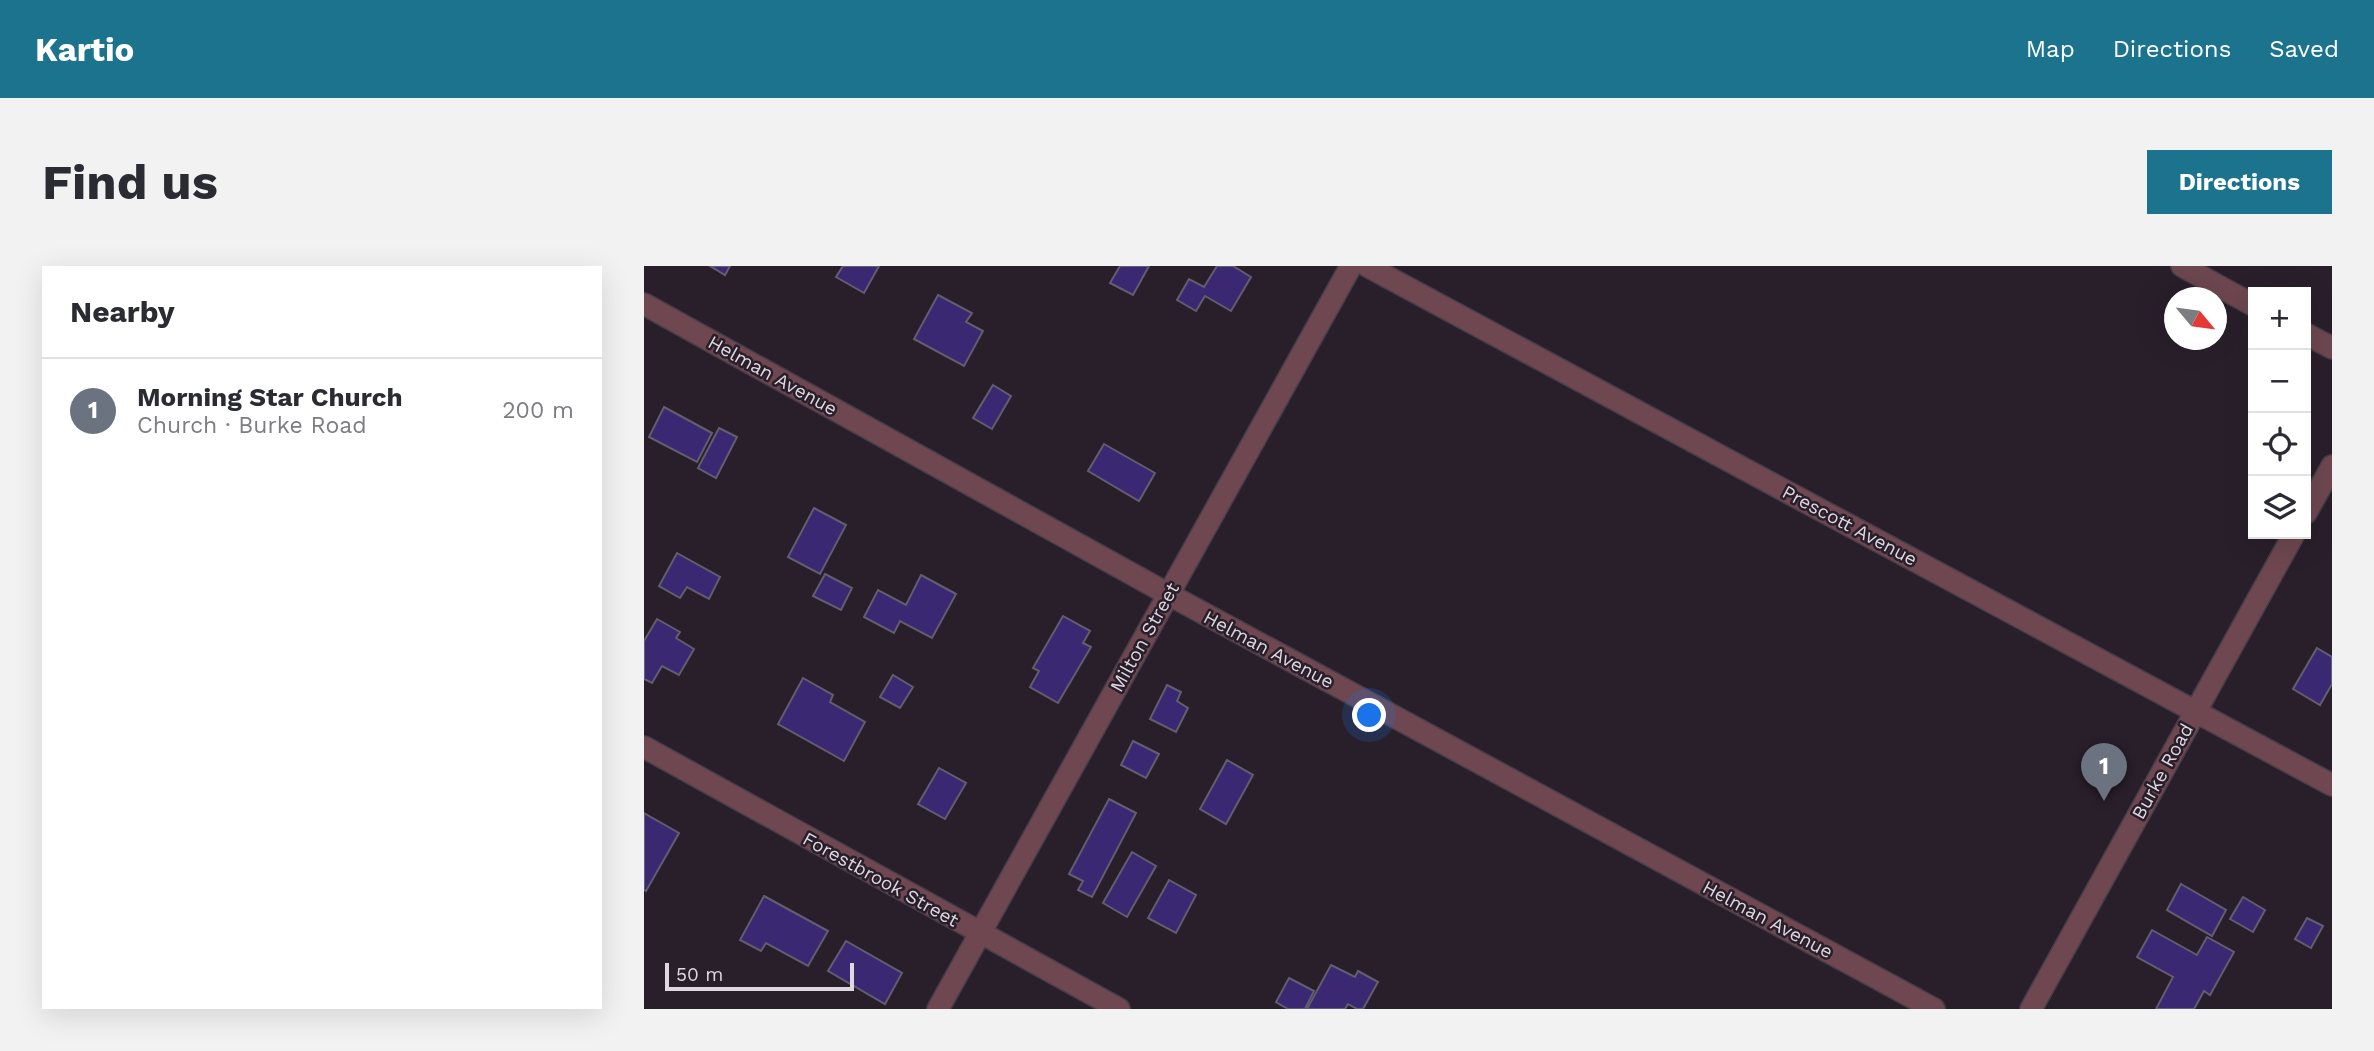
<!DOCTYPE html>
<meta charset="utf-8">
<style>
body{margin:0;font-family:"Work Sans",sans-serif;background:#f2f2f3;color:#2b2b33}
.controls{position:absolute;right:21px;top:21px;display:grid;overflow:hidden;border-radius:0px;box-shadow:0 7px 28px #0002}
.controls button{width:63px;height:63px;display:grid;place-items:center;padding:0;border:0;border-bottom:2px solid #e1e1e2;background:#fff;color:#2b2b33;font:35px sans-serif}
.compass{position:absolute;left:1520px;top:21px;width:63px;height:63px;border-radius:50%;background:#fff;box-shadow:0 7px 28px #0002;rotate:119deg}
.scale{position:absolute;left:21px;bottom:18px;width:189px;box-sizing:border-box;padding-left:7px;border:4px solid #dfd8e0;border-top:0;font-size:19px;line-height:24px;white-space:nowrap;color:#dfd8e0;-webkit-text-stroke:5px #291f2b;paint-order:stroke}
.you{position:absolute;left:726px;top:450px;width:24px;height:24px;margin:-18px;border:5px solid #fff;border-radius:50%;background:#1a73e8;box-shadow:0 0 0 10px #1a73e833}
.badge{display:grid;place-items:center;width:46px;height:46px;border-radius:50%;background:#1c738d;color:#fff;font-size:23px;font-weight:700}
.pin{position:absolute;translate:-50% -58px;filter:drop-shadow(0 2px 4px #0008)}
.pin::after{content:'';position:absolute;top:37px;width:24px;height:21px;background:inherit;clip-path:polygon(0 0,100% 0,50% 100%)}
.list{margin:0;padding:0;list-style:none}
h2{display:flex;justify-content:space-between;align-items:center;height:91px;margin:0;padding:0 28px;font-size:30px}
h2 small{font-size:23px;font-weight:400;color:#7c7c81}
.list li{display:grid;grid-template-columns:46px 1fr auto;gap:21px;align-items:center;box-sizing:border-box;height:105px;padding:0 28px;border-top:2px solid #e1e1e2}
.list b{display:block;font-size:26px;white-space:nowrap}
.list p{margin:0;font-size:23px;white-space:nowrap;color:#7c7c81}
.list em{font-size:23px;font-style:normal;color:#7c7c81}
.icon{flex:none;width:38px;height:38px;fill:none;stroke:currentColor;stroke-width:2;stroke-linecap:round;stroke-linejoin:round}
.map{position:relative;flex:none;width:1688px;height:743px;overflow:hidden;border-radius:0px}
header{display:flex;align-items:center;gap:42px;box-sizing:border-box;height:98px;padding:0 35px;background:#1c738d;color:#fff}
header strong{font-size:33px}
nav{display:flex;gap:38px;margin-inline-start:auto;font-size:24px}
.intro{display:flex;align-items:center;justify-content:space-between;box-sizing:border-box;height:168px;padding:0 42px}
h1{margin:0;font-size:49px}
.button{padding:18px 32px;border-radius:0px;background:#1c738d;color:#fff;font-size:24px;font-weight:700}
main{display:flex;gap:42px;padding:0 42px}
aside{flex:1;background:#fff;border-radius:0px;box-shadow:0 7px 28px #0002}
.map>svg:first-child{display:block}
</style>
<header>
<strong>Kartio</strong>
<nav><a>Map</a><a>Directions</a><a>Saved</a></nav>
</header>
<div class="intro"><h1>Find us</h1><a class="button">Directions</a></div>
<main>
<aside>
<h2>Nearby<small></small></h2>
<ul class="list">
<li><span class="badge" style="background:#6b7280">1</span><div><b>Morning Star Church</b><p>Church · Burke Road</p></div><em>200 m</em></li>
</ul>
</aside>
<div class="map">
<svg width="1688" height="743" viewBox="0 0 1688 743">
<rect width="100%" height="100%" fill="#291f2b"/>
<g fill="#3a2873" stroke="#605e6f" stroke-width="2">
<path d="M66,0H86L81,9Z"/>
<path d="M199,0H235L220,27L192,11Z"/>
<path d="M476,0H505L489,29L466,17Z"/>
<path d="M573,0H589L607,11L587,45L561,30L552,45L533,34L545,13L560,21Z"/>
<path d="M294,29L328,47L322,56L339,65L320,100L270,73Z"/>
<path d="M349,119L367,130L348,163L329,152Z"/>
<path d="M20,141L68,167L53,196L5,171Z"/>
<path d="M75,162L93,171L72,212L54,202Z"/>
<path d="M460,178L511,207L495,235L444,205Z"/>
<path d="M170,242L202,259L176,308L144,291Z"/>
<path d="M33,287L76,311L65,333L43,321L36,332L15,320Z"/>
<path d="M181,308L208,322L197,344L169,330Z"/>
<path d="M277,309L312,328L288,372L256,355L250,367L220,351L234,324L262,339Z"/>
<path d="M419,350L446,365L439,377L447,381L414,437L386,421L395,405L389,402Z"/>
<path d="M13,353L36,366L32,372L50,383L35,409L18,400L8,417L0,413V375Z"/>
<path d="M1673,382L1688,391V418L1676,439L1649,423Z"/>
<path d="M249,409L269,421L256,442L236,431Z"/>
<path d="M159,412L189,429L186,436L221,456L200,495L134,458Z"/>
<path d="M523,419L537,426L533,435L544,442L532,466L506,453Z"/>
<path d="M489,475L515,488L502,512L477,499Z"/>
<path d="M583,494L609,509L582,558L556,543Z"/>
<path d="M295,502L322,517L301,553L274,538Z"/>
<path d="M465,533L492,547L448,631L434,624L439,615L425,608Z"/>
<path d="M0,547L35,567L2,625L0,624Z"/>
<path d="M488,586L512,600L483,651L459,637Z"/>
<path d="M525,614L552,629L532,667L504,652Z"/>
<path d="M1537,618L1582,644L1568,670L1523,644Z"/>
<path d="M120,630L184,665L164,700L122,677L117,685L96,674Z"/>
<path d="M1599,631L1621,644L1609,666L1586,653Z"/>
<path d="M1663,652L1679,660L1667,682L1651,673Z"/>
<path d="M1508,664L1553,689L1563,671L1590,686L1566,729L1560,725L1550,743H1512L1529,711L1493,691Z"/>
<path d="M202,675L258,707L241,738L184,705Z"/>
<path d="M687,699L711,711L714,705L734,716L719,743H713L704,738L701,743H663Z"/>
<path d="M645,712L670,725L661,743H644L632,736Z"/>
</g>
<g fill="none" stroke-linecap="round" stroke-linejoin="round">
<defs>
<g id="minor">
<path d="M723,0L1688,519"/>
<path d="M1538,0L1609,39"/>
<path d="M0,38L524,328L1290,743"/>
<path d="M1662,68L1688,82"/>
<path d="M1662,247L1688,200"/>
<path d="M0,481L475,743"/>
<path d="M294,743L707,0"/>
<path d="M1387,743L1650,268"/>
</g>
</defs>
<use href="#minor" stroke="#463d48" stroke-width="24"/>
<use href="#minor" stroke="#6e4750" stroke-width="21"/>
</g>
<g text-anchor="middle" stroke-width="5" stroke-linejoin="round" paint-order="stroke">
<g font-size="19" fill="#dfd8e0" stroke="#291f2b">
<text transform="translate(129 109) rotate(29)" y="7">Helman Avenue</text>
<text transform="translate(1206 259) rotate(28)" y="7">Prescott Avenue</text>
<text transform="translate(500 371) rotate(-61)" y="7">Milton Street</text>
<text transform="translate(625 383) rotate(28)" y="7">Helman Avenue</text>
<text transform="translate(1518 505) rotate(-61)" y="7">Burke Road</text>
<text transform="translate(237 613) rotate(29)" y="7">Forestbrook Street</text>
<text transform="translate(1124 653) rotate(28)" y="7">Helman Avenue</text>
</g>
</g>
</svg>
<div class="controls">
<button>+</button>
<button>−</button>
<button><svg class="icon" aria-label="locate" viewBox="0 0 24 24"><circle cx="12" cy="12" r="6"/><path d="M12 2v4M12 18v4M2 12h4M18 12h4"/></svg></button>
<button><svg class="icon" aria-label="layers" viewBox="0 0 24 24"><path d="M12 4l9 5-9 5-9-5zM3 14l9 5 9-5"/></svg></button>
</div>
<svg class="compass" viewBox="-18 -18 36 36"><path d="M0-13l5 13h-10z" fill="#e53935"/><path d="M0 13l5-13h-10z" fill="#7c7c81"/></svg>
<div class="scale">50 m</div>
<div class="you"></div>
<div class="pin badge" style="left:1460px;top:535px;background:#6b7280">1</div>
</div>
</main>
